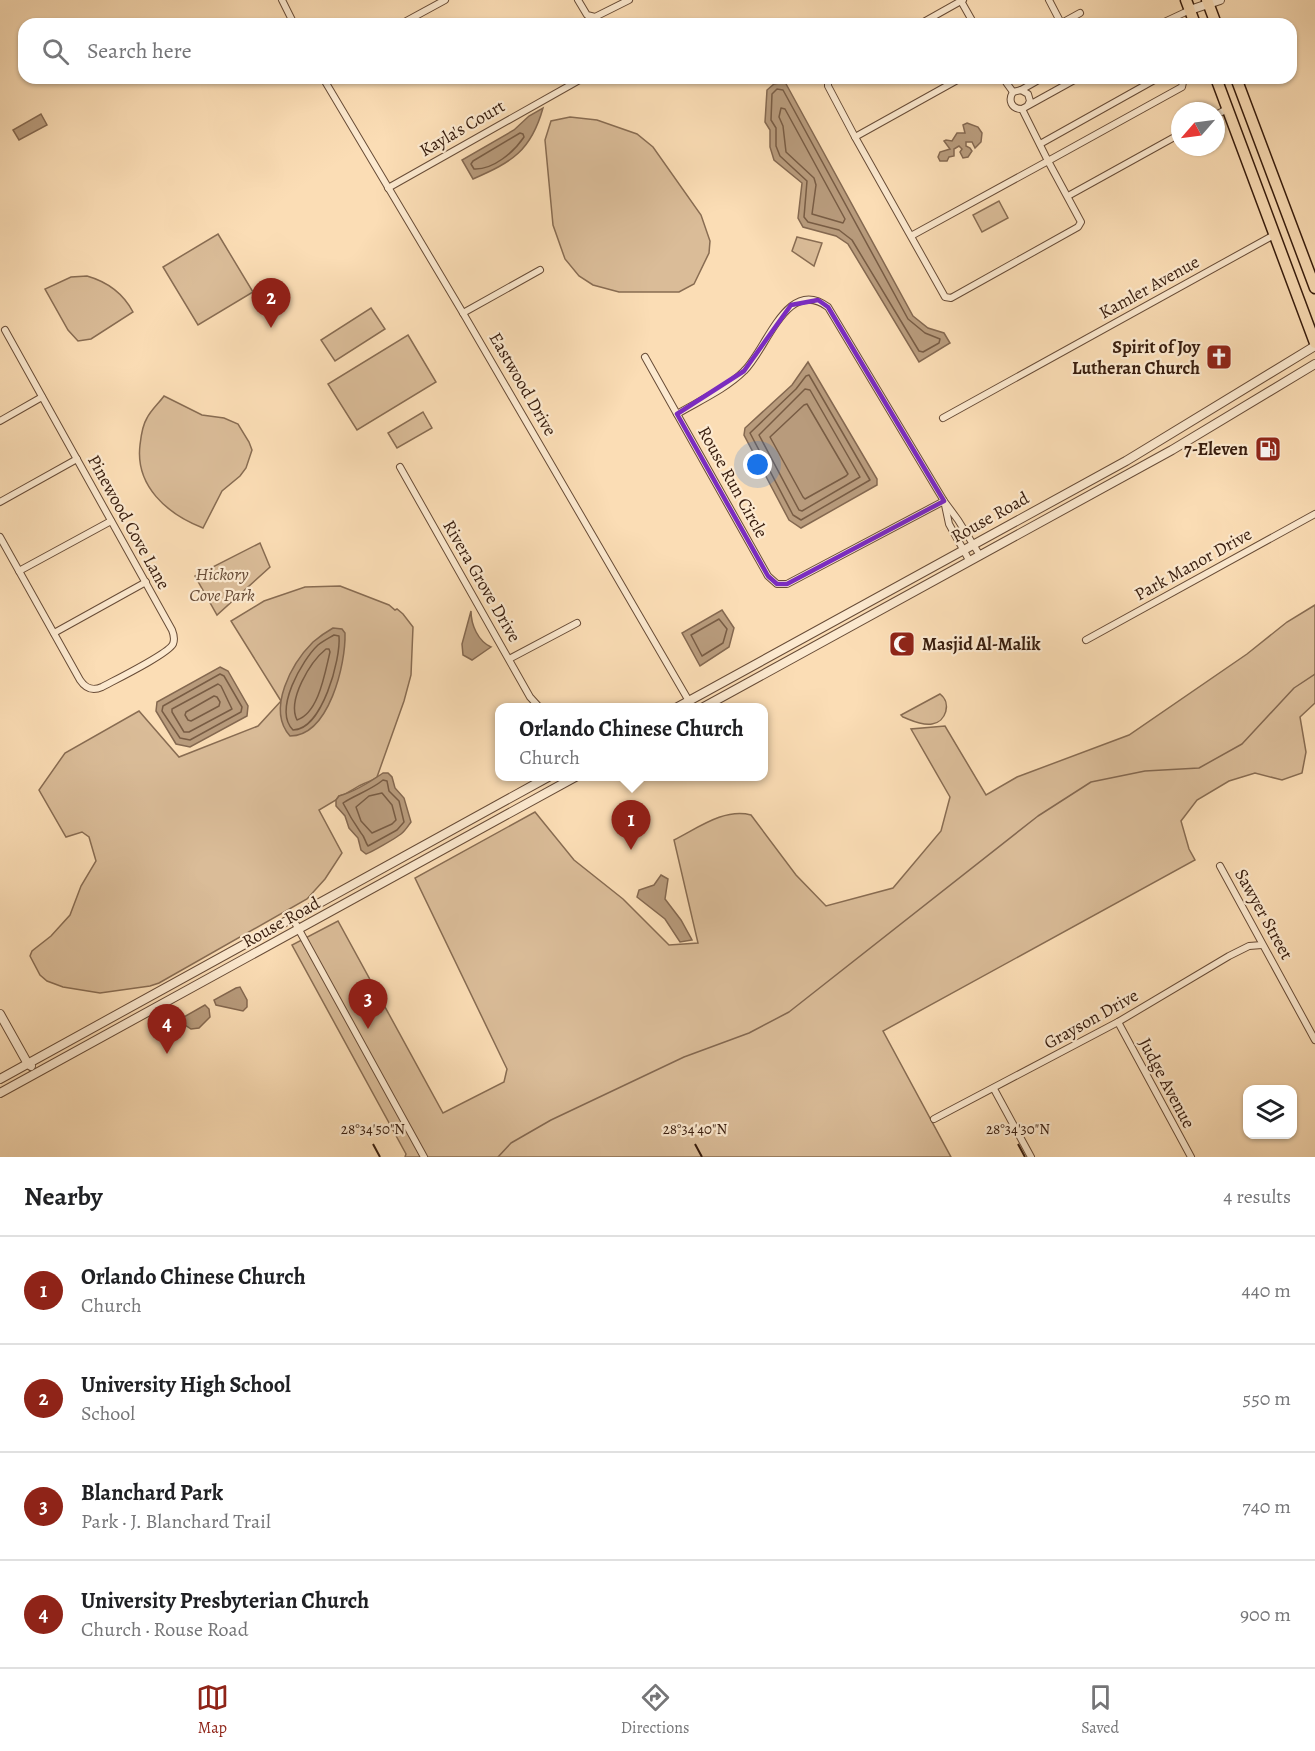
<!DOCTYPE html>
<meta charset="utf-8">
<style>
body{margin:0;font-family:Alegreya,serif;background:#f6f6f6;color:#202124}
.controls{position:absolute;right:18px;bottom:18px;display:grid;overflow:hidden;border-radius:12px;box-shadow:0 2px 4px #0004}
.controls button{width:54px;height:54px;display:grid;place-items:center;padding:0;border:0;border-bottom:2px solid #e0e0e0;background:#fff;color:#202124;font:30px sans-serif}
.compass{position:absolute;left:1171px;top:102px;width:54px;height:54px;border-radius:50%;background:#fff;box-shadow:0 2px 4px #0004;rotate:242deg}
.you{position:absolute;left:758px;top:465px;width:21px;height:21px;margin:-15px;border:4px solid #fff;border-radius:50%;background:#1a73e8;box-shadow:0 0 0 9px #1a73e833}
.badge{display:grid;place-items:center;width:39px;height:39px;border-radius:50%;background:#8f2418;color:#fff;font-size:20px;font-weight:700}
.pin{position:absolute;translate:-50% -50px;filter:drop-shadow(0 2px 3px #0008)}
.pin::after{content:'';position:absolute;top:32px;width:21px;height:18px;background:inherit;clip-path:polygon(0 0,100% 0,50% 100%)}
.popup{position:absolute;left:495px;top:703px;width:273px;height:78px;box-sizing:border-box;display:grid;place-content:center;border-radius:12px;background:#fff;filter:drop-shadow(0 2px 4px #0005);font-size:20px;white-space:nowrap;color:#757577}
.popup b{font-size:22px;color:#202124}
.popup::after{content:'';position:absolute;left:50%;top:100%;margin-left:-12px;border:12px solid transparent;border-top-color:#fff}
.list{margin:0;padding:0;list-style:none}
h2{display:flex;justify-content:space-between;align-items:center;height:78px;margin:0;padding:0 24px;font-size:26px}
h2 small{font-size:20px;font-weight:400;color:#757577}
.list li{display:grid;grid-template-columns:39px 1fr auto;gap:18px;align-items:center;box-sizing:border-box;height:108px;padding:0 24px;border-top:2px solid #e0e0e0}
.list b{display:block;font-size:22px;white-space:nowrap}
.list p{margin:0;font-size:20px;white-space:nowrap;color:#757577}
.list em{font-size:20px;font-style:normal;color:#757577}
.icon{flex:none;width:33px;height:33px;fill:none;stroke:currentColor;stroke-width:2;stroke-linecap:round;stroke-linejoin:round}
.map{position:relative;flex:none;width:1315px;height:1157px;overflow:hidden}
.search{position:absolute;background:#fff;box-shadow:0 2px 4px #0004;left:18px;right:18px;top:18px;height:66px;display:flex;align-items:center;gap:15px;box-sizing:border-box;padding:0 21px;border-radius:18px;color:#757577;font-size:22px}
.sheet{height:510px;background:#fff}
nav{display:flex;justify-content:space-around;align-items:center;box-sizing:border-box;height:84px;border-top:2px solid #e0e0e0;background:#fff;font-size:16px;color:#757577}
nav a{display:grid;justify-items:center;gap:3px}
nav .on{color:#8f2418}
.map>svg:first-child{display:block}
</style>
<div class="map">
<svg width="1315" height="1157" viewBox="0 0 1315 1157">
<rect width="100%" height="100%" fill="#fbddb5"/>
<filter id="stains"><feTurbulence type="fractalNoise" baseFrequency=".00333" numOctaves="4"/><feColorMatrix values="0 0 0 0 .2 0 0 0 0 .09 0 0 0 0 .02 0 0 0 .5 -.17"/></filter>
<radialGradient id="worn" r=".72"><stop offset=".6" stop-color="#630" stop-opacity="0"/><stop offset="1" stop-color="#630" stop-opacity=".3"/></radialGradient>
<g fill="#dabc98" stroke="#886c52" stroke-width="1.5">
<path d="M570,117L597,120L637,134L653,147L701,215L710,241L709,253L694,284L679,292H619L593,285L579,276L565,259L553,225L545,140L551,121Z"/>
<path d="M999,201L1008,218L982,232L973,215Z"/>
<path d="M218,234L253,292L198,325L163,267Z"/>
<path d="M797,237L822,243L814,266L792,251Z"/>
<path d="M87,276C108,282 123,293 133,312L91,339L78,341L68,330L45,289L71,277Z"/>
<path d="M371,308L385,329L335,361L321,340Z"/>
<path d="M408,335L436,382L357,430L328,384Z"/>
<path d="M164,396L202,415L224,418L238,424L249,442L252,450L246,468L240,476L222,491L203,528C167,514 135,486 140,445C141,436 142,426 147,418C151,410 159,403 164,396Z"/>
<path d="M423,412L432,428L397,448L388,433Z"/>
<path d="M260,543L270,567L217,615L195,576Z"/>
<path d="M340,586L389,605L395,610L397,609L403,614L413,627L411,675L404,701L377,777C372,781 369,781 363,784C353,788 351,793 339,796L336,800L319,810L342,853L325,879L307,899L159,983L150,986L100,993L63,987L47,981L40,975L30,956L32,951L51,936L70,915L81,886L96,861L89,837L82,832L66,837L39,790L65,753L139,711L179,757L258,726L281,701L231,621L264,601L305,587Z"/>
<path d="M1315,605V703L1300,717L1306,752L1302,773L1282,780L1255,773L1229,781L1197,800L1181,821L1189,849L1195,860L883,1031L951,1157H405L406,1154L292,945L338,921L443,1113L504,1082L507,1069L415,878L535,812L574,860L623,899L669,945L698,943L674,840C698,828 724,808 751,815L796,875L826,906L893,888L941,831L950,797L911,729L945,726L986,795L1017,777L1129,735L1247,654L1287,622Z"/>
<path d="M940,694C952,703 946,722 932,724C922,726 911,720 903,717L901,715Z"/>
</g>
<g fill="#b89b7c" stroke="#846850" stroke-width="1.5">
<path d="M785,82L913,316L928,328L944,333L950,343L919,362L848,244L836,236L803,227L798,218L802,183L774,160L770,147V130L765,122L767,90L774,84Z"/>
<path d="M543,108C531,151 512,162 473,179L462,160L514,130L529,116Z"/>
<path d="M41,114L47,125L19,140L13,130Z"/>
<path d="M967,123L978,127L982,133L981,142L975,148L972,142H966V146L970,148L972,151L968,157L963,158L960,152L962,149L959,146L954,149V156L949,157L947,161H940L938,157L940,152L950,149L944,141L946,140L952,141L957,133H965L963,125Z"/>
<path d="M808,362L877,479V485L801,528L789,520L744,435L745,428L792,385Z"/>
<path d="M722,610L734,628L729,647L700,666L682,633Z"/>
<path d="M471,611C471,625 478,641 491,647L472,660L463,655L462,644Z"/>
<path d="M333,628L342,629L345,633C346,664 329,736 290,736C266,709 292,663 313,642C319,637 326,632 333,628Z"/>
<path d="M220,667L228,671L248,706L247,716L190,747L176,744L156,711L157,702Z"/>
<path d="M383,773H388L392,777L395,788L404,798L411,822C408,826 405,831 401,834C396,838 370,853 366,854L361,850L358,838L349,828L345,816L336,806V800L339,796C354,792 370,782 383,773Z"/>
<path d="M661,875L668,879L665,899L681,920L692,940L680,942L665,919L637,897L639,890L654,885Z"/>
<path d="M240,987L247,1000V1007L243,1011L216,1005L214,1000L236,988Z"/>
<path d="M205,1005L209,1009L210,1017L199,1028L191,1029L185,1025L182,1018Z"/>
</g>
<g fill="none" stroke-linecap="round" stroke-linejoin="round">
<g stroke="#785c44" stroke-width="1.5">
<path d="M777,89L783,90L908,319L925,333L940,339L939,343L923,352L919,351L852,240L839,230L808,222L804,217L807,181L780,156L776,146V128L771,120L772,94Z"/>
<path d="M781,108L785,109L845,219L843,223L812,214L816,185L814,178L786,152L783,126L779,117Z"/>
<path d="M520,133L523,134L524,137C514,152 493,170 474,169L471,164L473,161Z"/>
<path d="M809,375L870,480L801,520L793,515L750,433L796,389L806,376Z"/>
<path d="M805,389L810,390L860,477L802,511L799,510L759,435Z"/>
<path d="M807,404L848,474L846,476L805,499L803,497L770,437L804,405Z"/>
<path d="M719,619L727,629L723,643L702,656L691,635Z"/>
<path d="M334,635L339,636C341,659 322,730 293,730C273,710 302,660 318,645C323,641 329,638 334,635Z"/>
<path d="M326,649H329L330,652C325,672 319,713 297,720C287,700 310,662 326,649Z"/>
<path d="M220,674L224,676L242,707L241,712L190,740L180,738L162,711L163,706Z"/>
<path d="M218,684L221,686L232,709L189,732H184L172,712V709Z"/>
<path d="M214,696L217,697L220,702L219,706L191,721L188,720L185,715L186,712Z"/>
<path d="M383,780L387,781L389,791L399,801L404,822L397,830L368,846C365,842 365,837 361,833C354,823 348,813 343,803C355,795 371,790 383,780Z"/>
<path d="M382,793L392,805L396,820L392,824L372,833L361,821L356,807L369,796Z"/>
</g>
<path stroke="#846850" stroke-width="1.5" d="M498,1157L511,1143L551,1120L684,1057L749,1033L789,1012L1038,816L1091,782L1145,771L1199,768L1242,744L1294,688L1315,674"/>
<defs>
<g id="minor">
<path d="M282,0L294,24"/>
<path d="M578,0L587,15L595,17L629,0"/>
<path d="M963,0L961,1L974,24"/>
<path d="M1049,0L1061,23"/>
<path d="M401,24L445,0"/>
<path d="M920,24L961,1"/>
<path d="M1060,24L1080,13"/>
<path d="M1160,24L1190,10"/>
<path d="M323,78L463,313L693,708"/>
<path d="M828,78V86L855,137"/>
<path d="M1003,78L1013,92"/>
<path d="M1021,90L1042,78"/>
<path d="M1028,105L1030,101L1028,94L1021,90L1013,92C1008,100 1011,109 1022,109L1078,78"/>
<path d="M1022,109L1048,161L1182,87L1184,78"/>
<path d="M1216,115L1227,109"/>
<path d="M1040,144L1158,78"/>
<path d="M388,188L583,78"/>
<path d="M1068,196L1180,134"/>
<path d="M911,236L1048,161L1081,222L1078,227L951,298L945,297L855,137L961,78"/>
<path d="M463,313L540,270"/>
<path d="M645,357L768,576L777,584H787L944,501"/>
<path d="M677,414C699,401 726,389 744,371C767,349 787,276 828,307L944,501L958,520L979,554"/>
<path d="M943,418L1274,235"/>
<path d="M0,421L42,397"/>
<path d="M400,467L530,697L540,708"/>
<path d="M0,502L77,459"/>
<path d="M945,505L949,524L969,560"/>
<path d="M0,537L80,680C86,689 93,691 102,687C115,680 168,654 173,644C175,639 174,635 172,630L5,330"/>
<path d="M19,571L111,521"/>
<path d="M54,633L146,582"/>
<path d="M1086,640L1315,514"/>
<path d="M509,659L577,623"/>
<path d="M1220,866L1315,1040"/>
<path d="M293,919L424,1157"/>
<path d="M1118,1022L1191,1157"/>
<path d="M994,1089L1031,1157"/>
<path d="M934,1119L1118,1022L1229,956L1249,946L1262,945"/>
</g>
<g id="tertiary">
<path d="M1190,10L1220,0"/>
<path d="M676,708L1126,461L1315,346"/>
<path d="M702,708L1172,450L1315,364"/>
<path d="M0,1014L28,1064L31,1066"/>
<path d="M0,1079L550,776"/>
<path d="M0,1093L577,776"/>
</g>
<g id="trunk">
<path d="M1186,0L1195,24"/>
<path d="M1207,0L1216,24"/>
<path d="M1216,78L1315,343"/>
<path d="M1236,78L1315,288"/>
</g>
</defs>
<use href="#minor" stroke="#684c37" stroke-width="8"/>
<use href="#tertiary" stroke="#684c37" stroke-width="10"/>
<use href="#trunk" stroke="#371c0d" stroke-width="13"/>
<use href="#minor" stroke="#fce9cf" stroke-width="6"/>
<use href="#tertiary" stroke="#fce9cf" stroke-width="8"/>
<use href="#trunk" stroke="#fbddb5" stroke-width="10"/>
</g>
<path fill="none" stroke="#7b2cbf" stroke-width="4.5" stroke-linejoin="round" d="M818,300L828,307L944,501L787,584H777L768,576L677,414L744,371L791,305Z"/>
<path fill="none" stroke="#371c0d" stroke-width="2" d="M373,1144L380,1157M695,1144L702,1157M1018,1144L1025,1157"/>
<defs>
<symbol id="church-square" viewBox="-11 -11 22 22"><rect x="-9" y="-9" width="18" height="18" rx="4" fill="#8f2418" stroke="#fce9cf"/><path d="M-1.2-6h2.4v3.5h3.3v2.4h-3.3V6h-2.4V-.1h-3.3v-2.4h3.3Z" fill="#fff"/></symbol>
<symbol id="fuel-square" viewBox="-11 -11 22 22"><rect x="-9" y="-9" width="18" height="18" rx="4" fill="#8f2418" stroke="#fce9cf"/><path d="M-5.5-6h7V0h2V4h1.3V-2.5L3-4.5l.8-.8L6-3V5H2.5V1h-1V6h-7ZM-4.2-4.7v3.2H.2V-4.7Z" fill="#fff"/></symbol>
<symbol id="mosque-square" viewBox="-11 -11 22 22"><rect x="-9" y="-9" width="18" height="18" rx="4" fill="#8f2418" stroke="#fce9cf"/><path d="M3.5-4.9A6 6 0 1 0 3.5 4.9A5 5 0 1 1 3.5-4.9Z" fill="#fff"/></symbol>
</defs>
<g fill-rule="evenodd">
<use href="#church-square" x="1204" y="342" width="30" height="30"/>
<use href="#fuel-square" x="1253" y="434" width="30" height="30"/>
<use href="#mosque-square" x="887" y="629" width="30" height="30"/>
</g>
<g text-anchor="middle" stroke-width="4.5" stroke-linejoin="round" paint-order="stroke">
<g font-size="18" fill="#371c0d" stroke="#fce9cf">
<text transform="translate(462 128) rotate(-30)" y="6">Kayla's Court</text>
<text transform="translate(1149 287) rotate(-29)" y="6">Kamler Avenue</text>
<text transform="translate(523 384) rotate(60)" y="6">Eastwood Drive</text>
<text transform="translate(733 482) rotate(61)" y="6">Rouse Run Circle</text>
<text transform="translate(990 517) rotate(-29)" y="6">Rouse Road</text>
<text transform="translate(129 522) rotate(61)" y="6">Pinewood Cove Lane</text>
<text transform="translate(1193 564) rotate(-29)" y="6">Park Manor Drive</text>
<text transform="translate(482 581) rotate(60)" y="6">Rivera Grove Drive</text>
<text transform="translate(1264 914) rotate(61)" y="6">Sawyer Street</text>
<text transform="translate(281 922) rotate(-29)" y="6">Rouse Road</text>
<text transform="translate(1091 1019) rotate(-29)" y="6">Grayson Drive</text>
<text transform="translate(1167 1083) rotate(62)" y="6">Judge Avenue</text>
</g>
<g font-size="18" font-weight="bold" fill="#371c0d" stroke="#fce9cf" text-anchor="end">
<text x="1200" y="353">Spirit of Joy<tspan x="1200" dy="21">Lutheran Church</tspan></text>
<text x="1248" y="455">7-Eleven</text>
<text x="922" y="650" text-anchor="start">Masjid Al-Malik</text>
</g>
<g font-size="18" font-style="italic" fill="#684c37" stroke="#fce9cf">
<text x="222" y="580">Hickory<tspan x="222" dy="21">Cove Park</tspan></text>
</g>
</g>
<g font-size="15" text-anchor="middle" fill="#371c0d" stroke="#fce9cf" stroke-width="4.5" stroke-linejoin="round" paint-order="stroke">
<text x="373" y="1134">28°34'50"N</text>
<text x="695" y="1134">28°34'40"N</text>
<text x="1018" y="1134">28°34'30"N</text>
</g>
<rect width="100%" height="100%" filter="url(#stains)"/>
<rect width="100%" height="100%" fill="url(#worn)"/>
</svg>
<div class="controls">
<button><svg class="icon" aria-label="layers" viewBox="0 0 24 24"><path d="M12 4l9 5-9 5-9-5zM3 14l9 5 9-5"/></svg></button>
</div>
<svg class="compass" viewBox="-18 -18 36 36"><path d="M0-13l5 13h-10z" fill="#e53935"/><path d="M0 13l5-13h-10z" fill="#757577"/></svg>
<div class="you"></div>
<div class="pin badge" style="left:631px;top:850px">1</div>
<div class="popup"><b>Orlando Chinese Church</b>Church</div>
<div class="pin badge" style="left:271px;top:328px">2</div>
<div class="pin badge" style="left:368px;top:1029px">3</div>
<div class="pin badge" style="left:167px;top:1054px">4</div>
<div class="search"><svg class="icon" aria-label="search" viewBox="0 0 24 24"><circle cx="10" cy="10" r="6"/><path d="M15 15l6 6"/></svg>Search here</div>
</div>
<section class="sheet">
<h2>Nearby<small>4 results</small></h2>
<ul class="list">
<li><span class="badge">1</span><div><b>Orlando Chinese Church</b><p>Church</p></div><em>440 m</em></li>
<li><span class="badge">2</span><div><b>University High School</b><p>School</p></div><em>550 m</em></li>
<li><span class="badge">3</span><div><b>Blanchard Park</b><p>Park · J. Blanchard Trail</p></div><em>740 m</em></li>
<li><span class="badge">4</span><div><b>University Presbyterian Church</b><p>Church · Rouse Road</p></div><em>900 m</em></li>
</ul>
</section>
<nav>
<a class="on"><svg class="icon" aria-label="map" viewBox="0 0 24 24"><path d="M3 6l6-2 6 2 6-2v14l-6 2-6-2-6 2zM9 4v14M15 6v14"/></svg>Map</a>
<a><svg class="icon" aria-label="directions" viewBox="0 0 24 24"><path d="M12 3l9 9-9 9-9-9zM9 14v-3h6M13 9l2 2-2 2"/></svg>Directions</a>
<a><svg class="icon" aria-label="saved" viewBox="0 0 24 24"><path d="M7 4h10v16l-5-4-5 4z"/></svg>Saved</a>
</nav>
